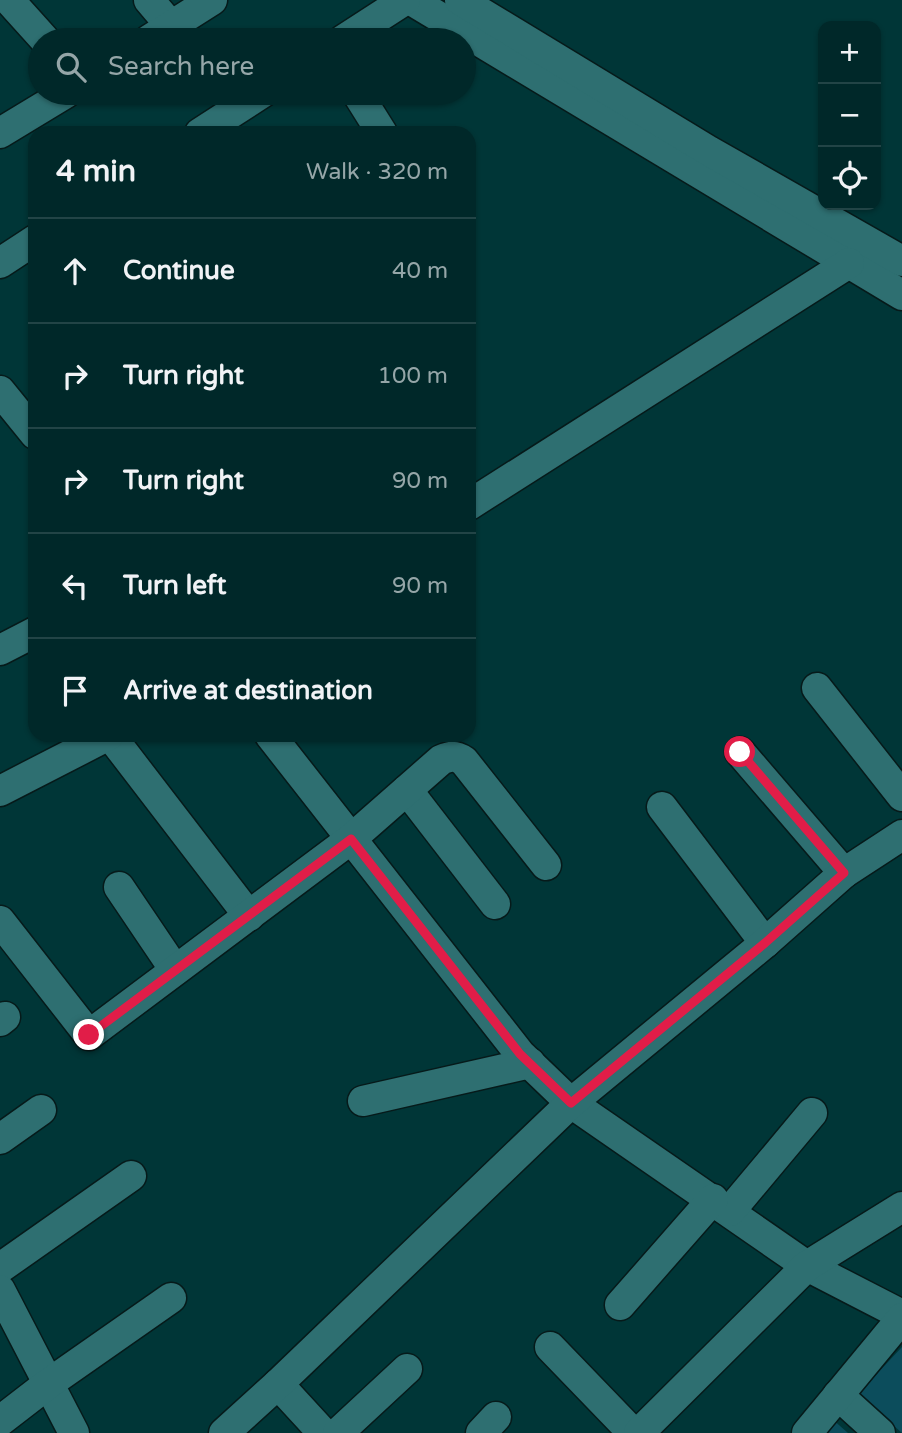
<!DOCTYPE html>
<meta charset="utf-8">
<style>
body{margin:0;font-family:"Varela Round",sans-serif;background:#0e3435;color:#f1f3f6}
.controls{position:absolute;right:21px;top:21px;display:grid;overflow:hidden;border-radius:14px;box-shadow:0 2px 5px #0004}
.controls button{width:63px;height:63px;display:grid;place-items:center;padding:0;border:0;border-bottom:2px solid #224446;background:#002829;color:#f1f3f6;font:35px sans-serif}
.stop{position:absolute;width:21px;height:21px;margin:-16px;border:5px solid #e11d48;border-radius:50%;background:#fff}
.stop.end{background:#e11d48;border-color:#fff;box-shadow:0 2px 7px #0008}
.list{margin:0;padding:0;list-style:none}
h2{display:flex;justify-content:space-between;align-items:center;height:91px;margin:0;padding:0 28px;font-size:30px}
h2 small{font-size:23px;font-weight:400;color:#95a6a8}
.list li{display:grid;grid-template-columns:46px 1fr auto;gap:21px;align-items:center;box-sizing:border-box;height:105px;padding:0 28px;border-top:2px solid #224446}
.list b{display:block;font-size:26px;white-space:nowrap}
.list em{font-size:23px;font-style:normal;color:#95a6a8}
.icon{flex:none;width:38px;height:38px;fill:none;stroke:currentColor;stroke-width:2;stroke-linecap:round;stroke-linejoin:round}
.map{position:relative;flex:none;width:902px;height:1433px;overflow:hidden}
.search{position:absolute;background:#002829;box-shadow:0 2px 5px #0004;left:28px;top:28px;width:448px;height:77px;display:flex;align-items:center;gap:18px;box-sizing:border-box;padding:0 24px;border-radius:38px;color:#95a6a8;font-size:26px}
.panel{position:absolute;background:#002829;box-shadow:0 2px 5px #0004;left:28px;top:126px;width:448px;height:616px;border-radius:21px}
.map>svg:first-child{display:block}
</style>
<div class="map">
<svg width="902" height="1433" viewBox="0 0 902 1433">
<rect width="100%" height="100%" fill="#003637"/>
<g fill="#0c4d5c">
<path d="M902,1347V1433L858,1394Z"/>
<path d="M831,1418L848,1433H817Z"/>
</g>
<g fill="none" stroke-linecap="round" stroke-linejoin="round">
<defs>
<g id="minor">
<path d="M9,0L45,40"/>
<path d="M149,0L171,26"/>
<path d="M411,0L902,295"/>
<path d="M460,0L709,151L902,261"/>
<path d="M149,40L212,0"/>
<path d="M343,40L405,0"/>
<path d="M357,93L382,133"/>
<path d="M0,133L66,93"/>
<path d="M200,133L262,93"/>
<path d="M0,263L35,240"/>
<path d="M0,391L35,434"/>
<path d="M469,505L849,263"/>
<path d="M0,650L35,632"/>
<path d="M817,688L902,796"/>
<path d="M110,735L249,916"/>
<path d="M270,735L520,1054L571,1103L807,1266L902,1315"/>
<path d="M740,752L844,873"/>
<path d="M407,790L495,904"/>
<path d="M0,791L109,735"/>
<path d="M662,807L765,943"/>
<path d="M119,887L175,970"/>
<path d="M0,921L89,1035L351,839L441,760C450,756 455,755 464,761L546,865"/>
<path d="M0,1021L5,1017"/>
<path d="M363,1101L530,1063"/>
<path d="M0,1139L41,1110"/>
<path d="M730,1211L812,1113"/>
<path d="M0,1268L131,1176"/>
<path d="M0,1290L74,1433"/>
<path d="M620,1305L713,1199"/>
<path d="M550,1347L633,1433"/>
<path d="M278,1384L323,1433"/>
<path d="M838,1395L880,1433"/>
<path d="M0,1421L48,1384L171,1298"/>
<path d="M224,1433L278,1384L571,1103L765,943L844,873L902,835"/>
<path d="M338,1433L407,1369"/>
<path d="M481,1433L496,1417"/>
<path d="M639,1433L807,1266L902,1207"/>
<path d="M807,1433L902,1318"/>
</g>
</defs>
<use href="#minor" stroke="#061a1a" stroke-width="33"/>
<use href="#minor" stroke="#2e6f71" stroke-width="30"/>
</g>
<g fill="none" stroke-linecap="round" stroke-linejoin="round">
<path stroke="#e11d48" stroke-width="9" d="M89,1035L351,839L520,1054L571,1103L765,943L844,873L740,752"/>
</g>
</svg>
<div class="controls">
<button>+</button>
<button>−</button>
<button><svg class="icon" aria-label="locate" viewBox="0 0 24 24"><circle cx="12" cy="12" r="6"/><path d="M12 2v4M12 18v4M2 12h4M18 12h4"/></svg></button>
</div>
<div class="stop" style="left:740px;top:752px"></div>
<div class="stop end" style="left:89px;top:1035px"></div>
<div class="search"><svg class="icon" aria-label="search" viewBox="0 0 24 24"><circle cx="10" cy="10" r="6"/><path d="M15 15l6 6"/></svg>Search here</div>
<section class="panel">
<h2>4 min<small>Walk · 320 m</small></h2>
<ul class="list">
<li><svg class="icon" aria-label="ahead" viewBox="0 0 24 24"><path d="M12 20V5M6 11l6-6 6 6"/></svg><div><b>Continue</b></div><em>40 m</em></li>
<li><svg class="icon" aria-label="right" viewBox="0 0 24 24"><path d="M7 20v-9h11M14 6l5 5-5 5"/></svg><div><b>Turn right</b></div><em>100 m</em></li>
<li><svg class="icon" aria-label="right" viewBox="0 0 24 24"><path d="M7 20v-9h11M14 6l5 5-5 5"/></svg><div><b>Turn right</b></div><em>90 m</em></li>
<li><svg class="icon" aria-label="left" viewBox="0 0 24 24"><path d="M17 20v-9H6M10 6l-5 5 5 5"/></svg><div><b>Turn left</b></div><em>90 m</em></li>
<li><svg class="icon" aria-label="arrive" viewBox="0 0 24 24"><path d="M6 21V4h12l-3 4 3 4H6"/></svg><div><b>Arrive at destination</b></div></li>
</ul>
</section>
</div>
